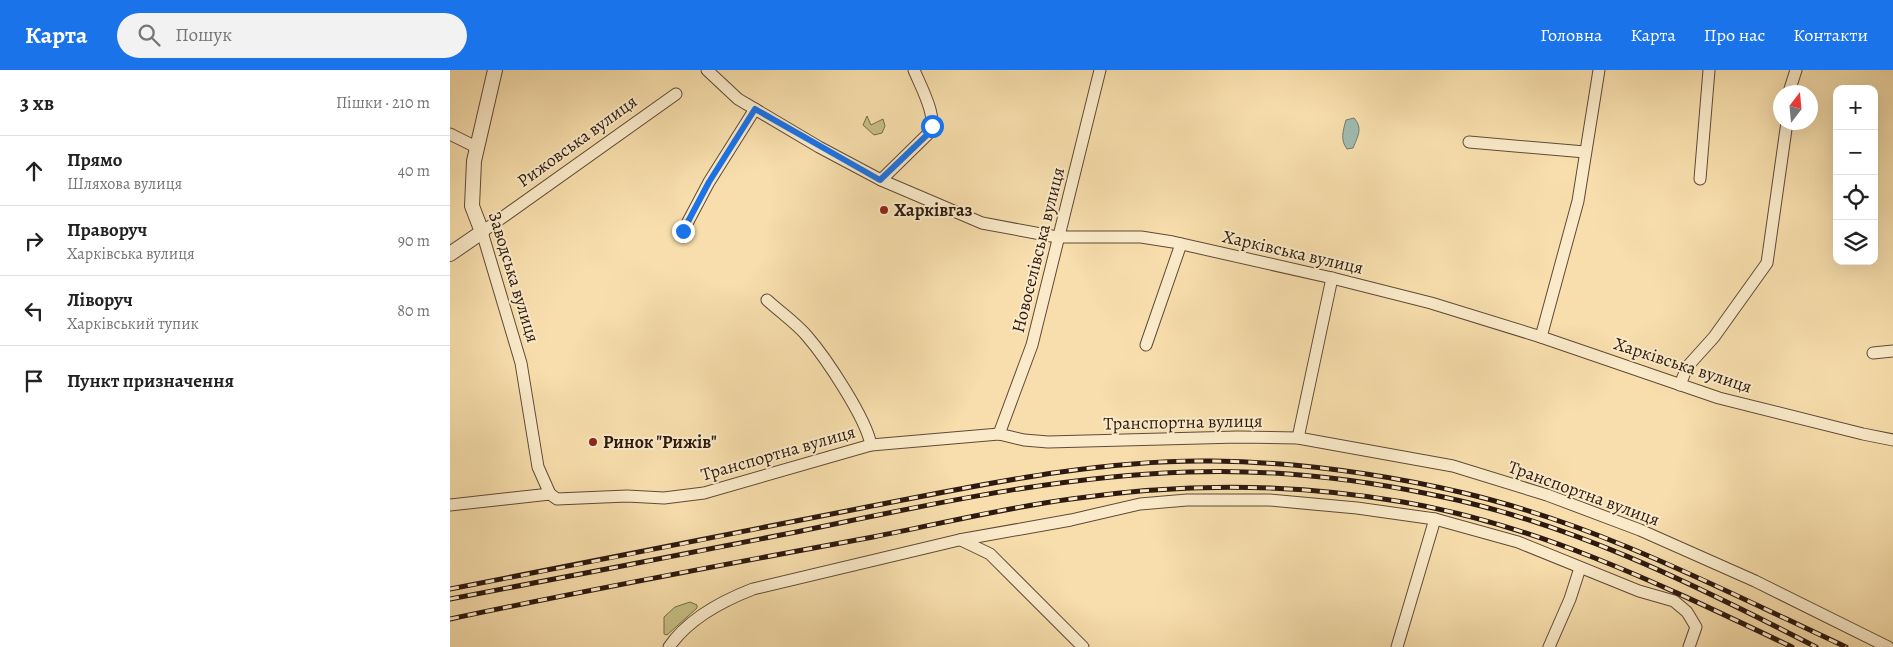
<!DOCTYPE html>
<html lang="uk">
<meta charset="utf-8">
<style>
body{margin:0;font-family:Alegreya,serif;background:#f2f2f2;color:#222}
.controls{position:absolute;right:15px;top:15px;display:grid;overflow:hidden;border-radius:10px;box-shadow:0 5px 20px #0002}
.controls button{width:45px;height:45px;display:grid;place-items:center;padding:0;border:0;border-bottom:1px solid #e0e0e0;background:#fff;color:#222;font:25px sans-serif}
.compass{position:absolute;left:1323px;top:15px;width:45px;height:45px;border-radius:50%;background:#fff;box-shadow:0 5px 20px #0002;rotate:16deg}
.stop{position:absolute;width:15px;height:15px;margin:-11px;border:4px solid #1a73e8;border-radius:50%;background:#fff}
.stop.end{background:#1a73e8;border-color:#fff;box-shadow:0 1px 5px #0008}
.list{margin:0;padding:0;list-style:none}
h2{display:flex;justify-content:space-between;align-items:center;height:65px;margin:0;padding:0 20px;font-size:21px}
h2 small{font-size:16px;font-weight:400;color:#767676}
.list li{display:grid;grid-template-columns:32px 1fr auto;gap:15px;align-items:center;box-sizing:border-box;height:70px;padding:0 20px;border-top:1px solid #e0e0e0}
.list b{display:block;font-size:19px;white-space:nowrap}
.list p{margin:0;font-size:16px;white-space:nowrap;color:#767676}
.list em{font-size:16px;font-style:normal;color:#767676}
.icon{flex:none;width:28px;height:28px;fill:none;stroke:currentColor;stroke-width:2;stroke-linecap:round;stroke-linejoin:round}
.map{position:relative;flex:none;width:1443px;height:577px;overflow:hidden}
header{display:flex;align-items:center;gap:30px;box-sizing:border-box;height:70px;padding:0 25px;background:#1a73e8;color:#fff}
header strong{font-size:24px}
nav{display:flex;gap:28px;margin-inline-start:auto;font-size:18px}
.search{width:350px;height:45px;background:#f2f2f2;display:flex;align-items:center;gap:12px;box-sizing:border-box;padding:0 18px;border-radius:28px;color:#767676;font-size:19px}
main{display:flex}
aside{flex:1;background:#fff}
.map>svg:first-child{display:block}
</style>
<header>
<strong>Карта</strong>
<div class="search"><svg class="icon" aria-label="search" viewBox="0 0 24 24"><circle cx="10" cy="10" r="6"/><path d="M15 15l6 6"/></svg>Пошук</div>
<nav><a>Головна</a><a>Карта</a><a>Про нас</a><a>Контакти</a></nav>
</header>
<main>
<aside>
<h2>3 хв<small>Пішки · 210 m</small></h2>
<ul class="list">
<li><svg class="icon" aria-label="ahead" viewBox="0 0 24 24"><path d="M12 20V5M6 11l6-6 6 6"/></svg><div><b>Прямо</b><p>Шляхова вулиця</p></div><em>40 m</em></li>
<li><svg class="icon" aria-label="right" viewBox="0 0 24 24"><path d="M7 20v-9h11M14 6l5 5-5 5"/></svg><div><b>Праворуч</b><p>Харківська вулиця</p></div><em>90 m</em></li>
<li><svg class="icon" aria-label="left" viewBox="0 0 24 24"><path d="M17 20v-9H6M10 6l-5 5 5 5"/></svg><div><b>Ліворуч</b><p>Харківський тупик</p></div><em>80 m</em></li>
<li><svg class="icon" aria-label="arrive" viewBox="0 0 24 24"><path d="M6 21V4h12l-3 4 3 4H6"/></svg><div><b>Пункт призначення</b></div></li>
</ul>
</aside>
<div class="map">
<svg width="1443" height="577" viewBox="0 0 1443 577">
<rect width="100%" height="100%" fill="#f7deac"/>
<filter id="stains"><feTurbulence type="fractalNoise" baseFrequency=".004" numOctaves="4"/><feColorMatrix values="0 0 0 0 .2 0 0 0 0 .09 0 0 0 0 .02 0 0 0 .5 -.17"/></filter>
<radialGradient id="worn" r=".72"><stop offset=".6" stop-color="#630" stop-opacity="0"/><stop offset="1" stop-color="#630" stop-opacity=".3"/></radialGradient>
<g fill="#c5bf84" stroke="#7a6c4a">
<path d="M417,46L421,55L433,49L435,56L432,63L424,65L413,55Z"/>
<path d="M240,532L247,535V538L217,565L214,564V547L225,537Z"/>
</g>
<path fill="#9fbbb1" stroke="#727a71" d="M904,48C913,58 908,66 903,78L897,79C890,70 893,61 896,50Z"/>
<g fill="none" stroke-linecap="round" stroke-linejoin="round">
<defs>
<g id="minor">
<path d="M257,0L288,29L369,77L431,110L532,153L607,167H691L723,172L882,208L981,233L1091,267L1269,328L1413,364L1443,370"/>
<path d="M1339,22L1346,0"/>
<path d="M0,64L26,77"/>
<path d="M1019,72L1135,82"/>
<path d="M1250,109L1259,0"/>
<path d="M431,110L480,62C488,47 470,15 464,0"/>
<path d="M233,161L259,112L305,39"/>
<path d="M317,230C330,242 346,253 357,266C376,288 416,348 421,375"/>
<path d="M1091,267L1128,131L1149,0"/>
<path d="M696,275L731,174"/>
<path d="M1423,283L1443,281"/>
<path d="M1230,315L1237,297L1264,267L1317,193L1337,52"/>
<path d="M549,364L582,275L650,0"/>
<path d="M848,368L882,208"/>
<path d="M100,424L88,397L71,293L32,162L226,24"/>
<path d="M0,435L100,424L107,429L177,426L214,428L254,423L421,375L549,364L574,370L598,372L788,367L848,368L1003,396L1097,425L1190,460L1305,511L1438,577"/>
<path d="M511,470L540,484L633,577"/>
<path d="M219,577C238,549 272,531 303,519L509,470L621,450L690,434L737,430H819L907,438L985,449L1068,472L1189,521L1224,531L1237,542L1246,557L1239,577"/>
<path d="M947,577L985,449"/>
<path d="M1099,577L1120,529L1130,498"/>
</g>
<path id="tertiary" d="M0,184L32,162L22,136L24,91L45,0"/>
</defs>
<use href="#minor" stroke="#604a37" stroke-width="13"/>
<use href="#tertiary" stroke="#604a37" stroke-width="16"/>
<use href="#minor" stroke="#faeac9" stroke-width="11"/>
<use href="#tertiary" stroke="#faeac9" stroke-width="14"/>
<defs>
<g id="rail">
<path d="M0,519C138,493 275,465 412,438C526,416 647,389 763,391C847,392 933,404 1014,423C1149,455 1271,519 1396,577"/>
<path d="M0,529C114,507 227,486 341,463C472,436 605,406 739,402C819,399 901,408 979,424C1117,451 1242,513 1366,577"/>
<path d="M0,549C141,519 282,493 423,467C489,454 554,438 621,429C730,413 844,413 953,432C1092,456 1216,517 1342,577"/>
</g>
</defs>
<use href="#rail" stroke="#2e1910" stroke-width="5"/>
<use href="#rail" stroke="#faeac9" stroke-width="3" stroke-dasharray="9" stroke-linecap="butt"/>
</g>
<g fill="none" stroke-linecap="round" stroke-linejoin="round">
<path stroke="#1a73e8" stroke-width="6" d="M233,161L259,112L305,39L430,110L480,62L482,56"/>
</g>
<g fill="#8f2418" stroke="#faeac9" stroke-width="2">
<circle cx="434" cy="140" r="5"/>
<circle cx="143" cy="372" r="5"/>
</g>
<g text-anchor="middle" stroke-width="4" stroke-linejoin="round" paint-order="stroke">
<g font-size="18" fill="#2e1910" stroke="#faeac9">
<text transform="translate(127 71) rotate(-36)" y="6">Рижовська вулиця</text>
<text transform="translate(588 180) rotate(-76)" y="6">Новоселівська вулиця</text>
<text transform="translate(843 182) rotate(13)" y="6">Харківська вулиця</text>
<text transform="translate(64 207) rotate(73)" y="6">Заводська вулиця</text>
<text transform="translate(1233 295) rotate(18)" y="6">Харківська вулиця</text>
<text transform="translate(733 352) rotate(-1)" y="6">Транспортна вулиця</text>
<text transform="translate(328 383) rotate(-16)" y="6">Транспортна вулиця</text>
<text transform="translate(1134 423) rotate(20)" y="6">Транспортна вулиця</text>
</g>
<g font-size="18" font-weight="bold" fill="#2e1910" stroke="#faeac9" text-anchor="start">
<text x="444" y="146">Харківгаз</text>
<text x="153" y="378">Ринок "Рижів"</text>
</g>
</g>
<rect width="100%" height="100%" filter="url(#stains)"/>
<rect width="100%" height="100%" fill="url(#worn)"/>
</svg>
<div class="controls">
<button>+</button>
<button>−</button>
<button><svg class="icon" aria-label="locate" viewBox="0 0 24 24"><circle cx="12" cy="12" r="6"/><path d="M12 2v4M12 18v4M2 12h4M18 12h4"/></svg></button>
<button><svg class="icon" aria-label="layers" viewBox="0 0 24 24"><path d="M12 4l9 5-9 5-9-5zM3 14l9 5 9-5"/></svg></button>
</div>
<svg class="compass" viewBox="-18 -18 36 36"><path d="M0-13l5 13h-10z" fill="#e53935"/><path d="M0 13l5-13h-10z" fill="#767676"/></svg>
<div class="stop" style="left:482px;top:56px"></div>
<div class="stop end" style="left:233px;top:161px"></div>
</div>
</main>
